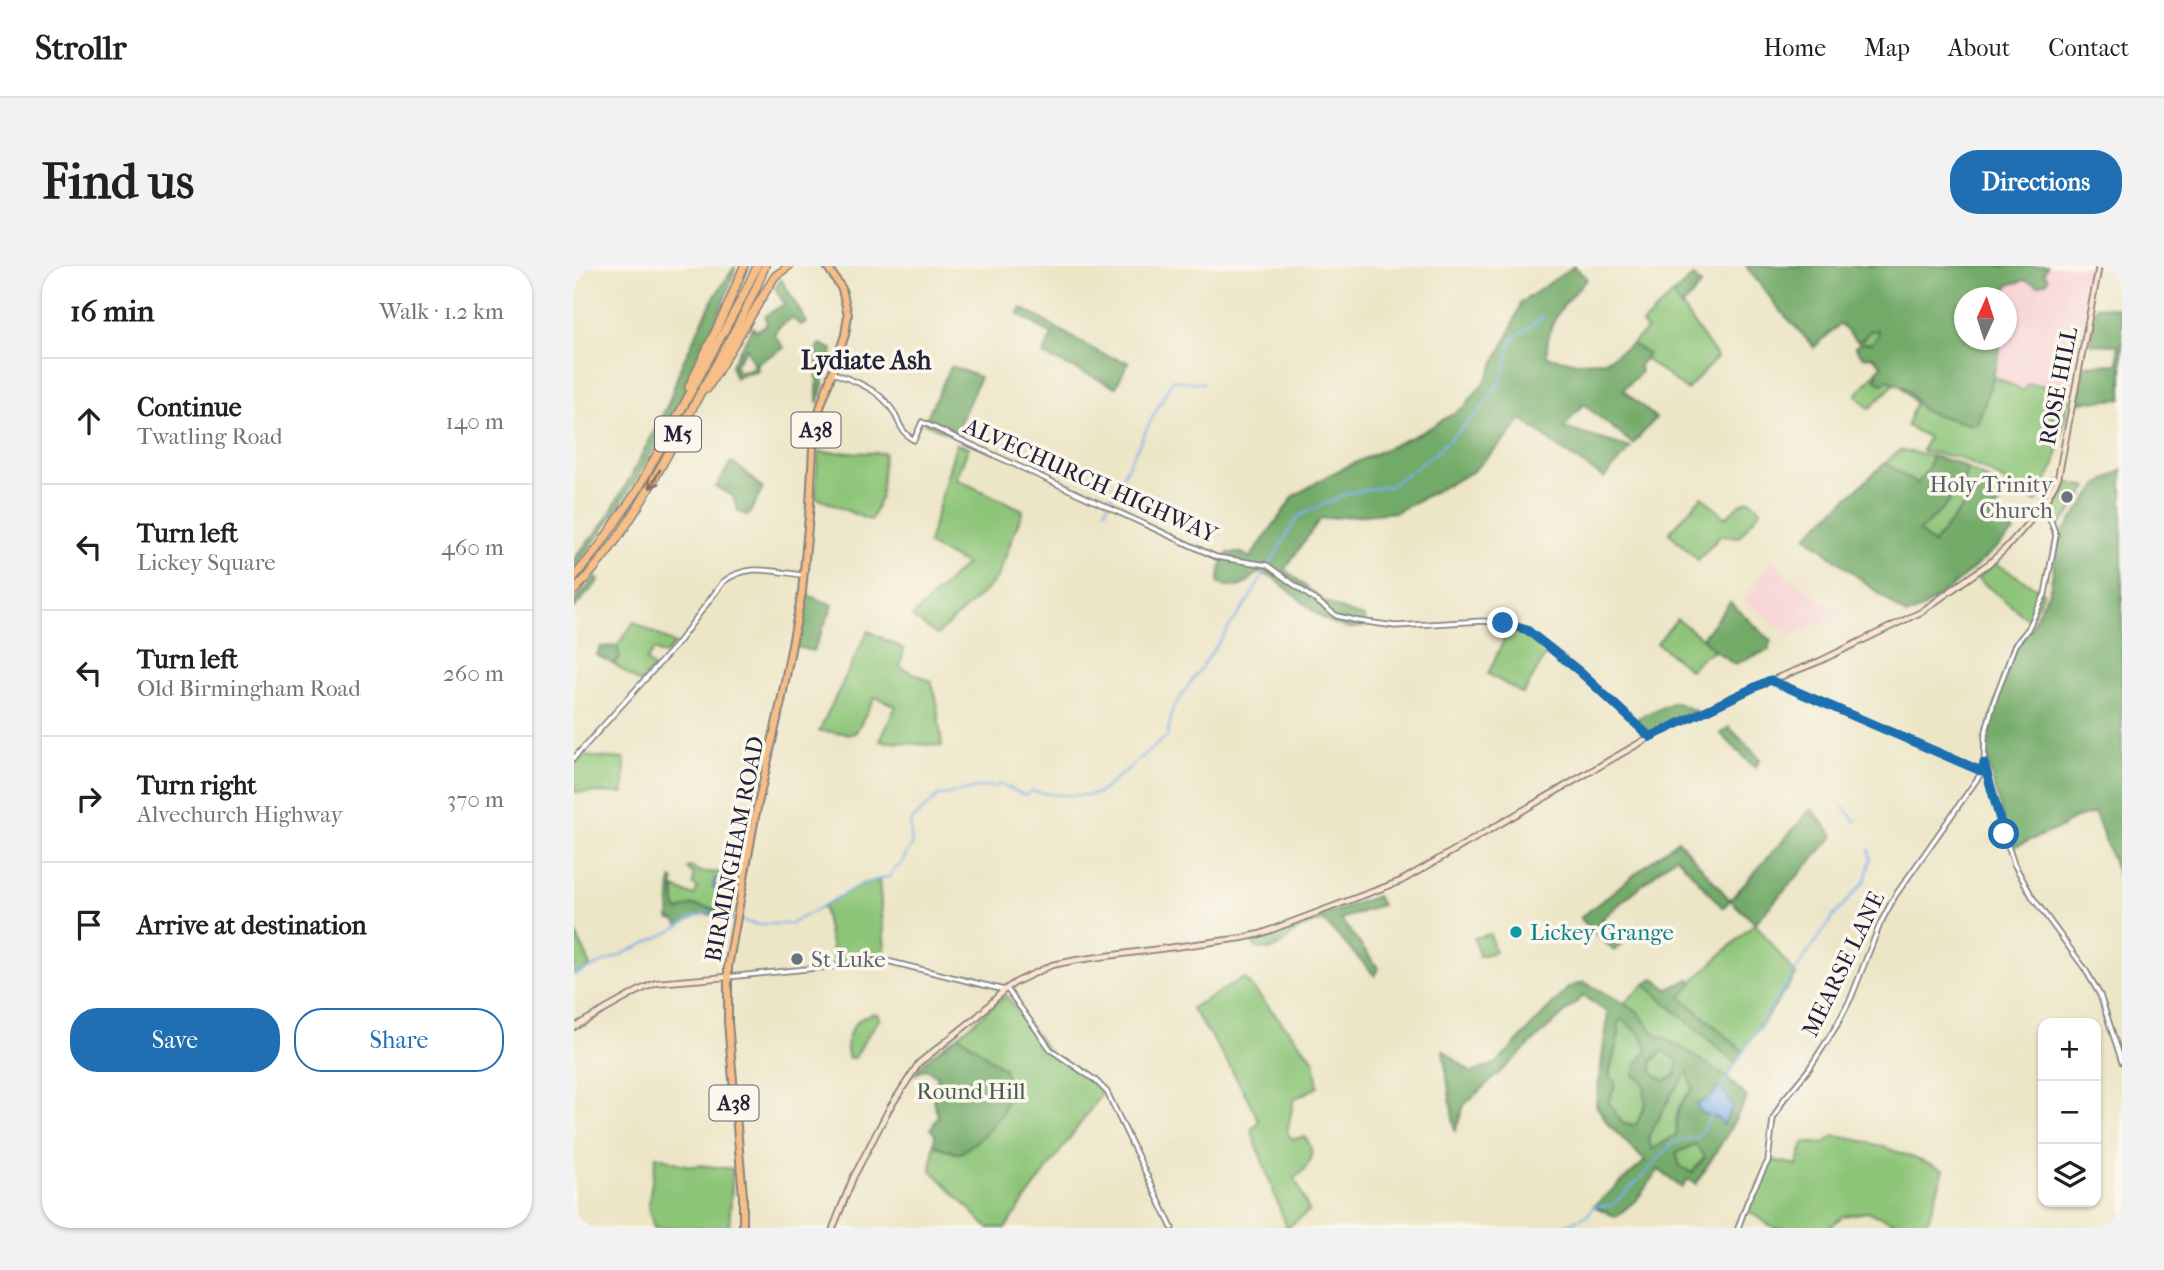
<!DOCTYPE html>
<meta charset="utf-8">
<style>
body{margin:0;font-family:"IM FELL French Canon",serif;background:#f2f2f2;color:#202124}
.controls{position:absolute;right:21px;bottom:21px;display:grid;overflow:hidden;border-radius:14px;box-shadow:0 2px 5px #0004}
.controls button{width:63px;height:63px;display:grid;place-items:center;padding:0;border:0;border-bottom:2px solid #e0e0e0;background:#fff;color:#202124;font:35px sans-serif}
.compass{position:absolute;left:1380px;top:21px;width:63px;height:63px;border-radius:50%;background:#fff;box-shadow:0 2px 5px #0004;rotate:3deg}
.stop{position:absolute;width:21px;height:21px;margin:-16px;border:5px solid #1f6fb2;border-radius:50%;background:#fff}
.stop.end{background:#1f6fb2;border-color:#fff;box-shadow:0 2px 7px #0008}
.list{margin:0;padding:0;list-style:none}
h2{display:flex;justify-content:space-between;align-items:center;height:91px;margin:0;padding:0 28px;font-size:30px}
h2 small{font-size:23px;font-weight:400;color:#757577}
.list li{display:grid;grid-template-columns:46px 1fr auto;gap:21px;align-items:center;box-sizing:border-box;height:126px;padding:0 28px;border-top:2px solid #e0e0e0}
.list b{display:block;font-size:26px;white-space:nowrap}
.list p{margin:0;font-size:23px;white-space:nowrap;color:#757577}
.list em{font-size:23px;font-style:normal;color:#757577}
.actions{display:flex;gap:14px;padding:21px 28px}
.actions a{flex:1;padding:16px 0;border:2px solid #1f6fb2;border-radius:28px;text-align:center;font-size:24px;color:#1f6fb2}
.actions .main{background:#1f6fb2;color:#fff}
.icon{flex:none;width:38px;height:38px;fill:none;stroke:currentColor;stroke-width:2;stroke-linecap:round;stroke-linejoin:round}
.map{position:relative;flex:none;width:1548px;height:962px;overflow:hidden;border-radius:28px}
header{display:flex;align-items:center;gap:42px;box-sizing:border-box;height:98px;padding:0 35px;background:#fff;border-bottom:2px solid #e0e0e0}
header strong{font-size:33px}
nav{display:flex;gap:38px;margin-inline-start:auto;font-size:24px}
.intro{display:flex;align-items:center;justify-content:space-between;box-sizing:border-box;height:168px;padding:0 42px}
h1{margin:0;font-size:49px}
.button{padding:18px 32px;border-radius:28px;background:#1f6fb2;color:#fff;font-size:24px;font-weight:700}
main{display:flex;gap:42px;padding:0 42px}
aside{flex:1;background:#fff;border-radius:28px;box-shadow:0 2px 5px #0004}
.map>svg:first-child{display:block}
</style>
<header>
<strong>Strollr</strong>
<nav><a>Home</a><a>Map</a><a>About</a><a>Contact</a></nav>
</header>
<div class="intro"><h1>Find us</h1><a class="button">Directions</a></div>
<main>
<aside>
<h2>16 min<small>Walk · 1.2 km</small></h2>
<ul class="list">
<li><svg class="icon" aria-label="ahead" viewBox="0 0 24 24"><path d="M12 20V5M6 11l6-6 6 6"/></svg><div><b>Continue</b><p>Twatling Road</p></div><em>140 m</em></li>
<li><svg class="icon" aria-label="left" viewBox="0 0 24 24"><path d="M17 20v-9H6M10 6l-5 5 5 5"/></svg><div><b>Turn left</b><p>Lickey Square</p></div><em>460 m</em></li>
<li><svg class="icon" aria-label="left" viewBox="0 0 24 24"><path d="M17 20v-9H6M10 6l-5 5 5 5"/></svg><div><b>Turn left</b><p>Old Birmingham Road</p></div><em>260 m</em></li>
<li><svg class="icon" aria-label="right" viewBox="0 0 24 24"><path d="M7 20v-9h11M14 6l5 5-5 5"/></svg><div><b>Turn right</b><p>Alvechurch Highway</p></div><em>370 m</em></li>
<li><svg class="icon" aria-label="arrive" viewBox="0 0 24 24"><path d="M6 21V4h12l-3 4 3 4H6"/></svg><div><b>Arrive at destination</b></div></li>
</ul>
<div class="actions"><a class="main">Save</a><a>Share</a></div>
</aside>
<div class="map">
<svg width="1548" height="962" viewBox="0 0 1548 962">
<rect width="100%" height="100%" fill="#fbf7ec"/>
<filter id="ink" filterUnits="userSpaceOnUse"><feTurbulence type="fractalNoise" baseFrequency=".0143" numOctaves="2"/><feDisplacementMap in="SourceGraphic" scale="14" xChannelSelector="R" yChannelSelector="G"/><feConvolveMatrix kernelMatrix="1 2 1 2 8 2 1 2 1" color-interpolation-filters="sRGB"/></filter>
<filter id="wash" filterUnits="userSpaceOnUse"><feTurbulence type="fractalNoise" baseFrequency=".00686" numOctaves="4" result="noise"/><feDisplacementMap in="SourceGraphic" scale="28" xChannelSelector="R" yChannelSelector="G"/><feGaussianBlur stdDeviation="1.57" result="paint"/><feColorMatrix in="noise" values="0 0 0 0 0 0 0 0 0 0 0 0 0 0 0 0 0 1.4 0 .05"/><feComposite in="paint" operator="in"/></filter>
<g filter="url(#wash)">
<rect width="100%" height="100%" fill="#ece5c6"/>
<g fill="#f7cfd3">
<path d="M1447,0H1521L1504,99L1495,133L1477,120L1449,125L1419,110L1426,84L1425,79L1419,74H1433V32L1423,31Z"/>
<path d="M1198,294L1212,306L1211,309L1268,348L1214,371L1212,366L1170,334Z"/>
</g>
<g fill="#8dc578" stroke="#58745a" stroke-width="2">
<path d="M1172,0L1391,32V74L1359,148L1395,158L1409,143L1419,110L1449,125L1454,118L1477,120L1495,133L1481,198L1462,236L1413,205L1383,191L1348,185L1354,171L1333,160L1341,137L1320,111L1266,58L1240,81L1206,44Z"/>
<path d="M1099,28L1143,91L1113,124L1071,93L1074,88L1058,78L1073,63L1068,58Z"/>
<path d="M1303,105L1302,115L1314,114L1321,117L1295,143L1282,129Z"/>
<path d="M382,178L395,181L382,213L449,244L424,310L415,321L363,369L338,351L392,298L354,279Z"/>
<path d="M1326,184L1358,190L1354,203L1343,218L1311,197Z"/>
<path d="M244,186L310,187L307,230L297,255L241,231Z"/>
<path d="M1393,202L1411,212L1359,279L1345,265C1361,250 1389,225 1393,202Z"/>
<path d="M1485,215L1514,221L1497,246L1484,261C1468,242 1475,235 1485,215Z"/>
<path d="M1128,230L1151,252L1166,238L1175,234L1187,244L1165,271L1147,269L1124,294L1095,267Z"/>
<path d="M1421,297L1469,326L1456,355L1403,312Z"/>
<path d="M1103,353L1128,372L1141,385L1127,392L1116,404L1083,377Z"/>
<path d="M60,356L101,378L90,389L80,384L72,395L80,402L66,417L40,398L46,390L43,380Z"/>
<path d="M935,363L951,367L974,385L949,428L914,408Z"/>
<path d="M294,365L330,383L326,401L357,415L362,431L368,480L306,475L322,440L301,431L282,466L278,468L245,465Z"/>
<path d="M8,490L51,493L50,527L0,526V499Z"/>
<path d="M115,601L127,606L156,607L162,616L159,631L151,645L119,639L104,645L101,640V622L120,630L124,622L119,619L120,609L114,603Z"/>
<path d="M305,614L312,692L261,698L249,640L288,618Z"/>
<path d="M1181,657L1222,709L1169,785L1104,729Z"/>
<path d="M0,665L13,690L16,701L0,709Z"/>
<path d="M916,668L921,686L905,690L900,672Z"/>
<path d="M670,712L740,794L744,821L720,833L713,866L718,873L731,871C744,887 735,902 721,912L735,945L713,962L677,864L685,855C666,815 643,778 617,742Z"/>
<path d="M1071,718L1162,797L1153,812L1112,784L1081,768L1062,744L1049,738Z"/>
<path d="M432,729L479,791L508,808L526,824V830L431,962H414L357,904L360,879L382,887L389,884L430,803L385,769Z"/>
<path d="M300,747L305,749V754L290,775L281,792H275C270,780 275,763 284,755C288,751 295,749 300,747Z"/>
<path d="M1048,752L1068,770L1073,786L1062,799L1070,818L1072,838L1062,859L1049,858L1034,836L1040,823L1041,816L1035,809L1045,767L1044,756Z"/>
<path d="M1089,785L1104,795L1102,810L1090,815L1078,806V795Z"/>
<path d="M1114,805L1120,824C1105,837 1100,848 1103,868L1078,885L1074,871L1099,826Z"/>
<path d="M1260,870C1299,874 1334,890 1370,904L1353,957L1320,956L1293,946L1269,950L1254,962H1200L1173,944L1198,894L1223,899L1230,877H1250Z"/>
<path d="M1121,878L1131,890L1118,907L1106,900L1102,887Z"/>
<path d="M82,890C95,893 115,903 125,899L159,903L155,962H80L74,941Z"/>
</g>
<g fill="#72aa68" stroke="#4a6652" stroke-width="2" fill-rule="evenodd">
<path d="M161,0C161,12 151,31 146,44C110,135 61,226 0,302V292L30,257L57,210L95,136L107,100L139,33Z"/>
<path d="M1000,0L1013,13C991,36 971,56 973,91L1001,96L1031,95L1058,78L1074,88L1065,99L1067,106L1049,124L1082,152L1059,178L1009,138L990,162L1057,182L1030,212L986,183L948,153L934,171L898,206L822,246L746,253L711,303C740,328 752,341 790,351L791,361L772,362L749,353L699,311L684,307C669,321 664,325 644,317L647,300L654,287H668L676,292L720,230L757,208L850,165L890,141L913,112L936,66L947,37Z"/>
<path d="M1172,0H1473L1470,7L1474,12L1473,16L1464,19L1452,14L1434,19L1430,31L1391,32V74H1419L1425,79L1426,84L1418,115L1403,158H1395L1349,145L1333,123L1314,114L1308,118L1302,115L1303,105L1308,99L1299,90L1289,91L1281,81L1287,77H1298L1304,70V64L1296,65L1288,74H1282L1266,58L1240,81L1206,44Z"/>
<path d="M1119,10L1127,19L1107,42L1099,28Z"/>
<path d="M207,13L233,57L226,59L218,52L205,61L200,69L210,82L182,98L184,104L161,112L157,99L179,61L182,65L193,58L191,50L210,38L201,22ZM173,82L180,101L164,107L161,99Z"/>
<path d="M1522,40L1548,42V133L1504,136L1511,99L1544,98V79L1517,78Z"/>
<path d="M448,42L528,88L554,96L542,121L469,89L478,69L444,48Z"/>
<path d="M247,78L259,84L252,105L245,136H243V82Z"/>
<path d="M377,100L406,111L380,170L350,157Z"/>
<path d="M1358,190L1381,196L1393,202C1390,225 1362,250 1345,265L1359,278L1411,212L1434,226L1416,252L1440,266C1420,283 1355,346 1332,349L1232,270L1311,197L1343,218L1354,203Z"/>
<path d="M157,196L170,205L189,223L174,250L164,245L159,230L142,221Z"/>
<path d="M1548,204V621L1521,547L1499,553L1488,561L1437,582L1411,488L1413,470L1422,436L1442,381L1455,365L1476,323L1485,271L1524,219Z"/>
<path d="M22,311L25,315L0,342V335Z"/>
<path d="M233,329L259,339L239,385L222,381Z"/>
<path d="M1156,336L1197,375L1195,379V384L1160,398L1141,385L1128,372Z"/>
<path d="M43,380L46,390L40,398L22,389L27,381Z"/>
<path d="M1100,436L1122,445L1077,466L1061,453Z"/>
<path d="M1155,461L1186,493L1181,502L1147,468Z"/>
<path d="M1237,543L1260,570L1181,657L1156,634L1149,642L1102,590L1028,653L1040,664L1041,670L1049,677L1040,685L1006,652L1104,574L1156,634Z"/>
<path d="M97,613H99C101,624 98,636 104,645L119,639L151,645L159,631L162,616L165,615L157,654C133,645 127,645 105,660L102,655L95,653Z"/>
<path d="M803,630L808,639L767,653L804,702L801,710L750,655C743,657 730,659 724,664C708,676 703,690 681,681L678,676Z"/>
<path d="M1080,713L1094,723L1116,713L1119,717L1107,731L1169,785L1162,797L1072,720L1071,718Z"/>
<path d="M1010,716L1062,744L1081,768L1112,784L1153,812L1173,831L1155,865L1122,918L1114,913L1108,922L1085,904L1063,933L1042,951L1020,940L1071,895L1035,859L1022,839L1034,747L1009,730L890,839L881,866L869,784L898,807L923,797L995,721ZM1048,753L1068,770L1073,785L1062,799L1060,809L1070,818L1072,838L1062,859L1049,858L1034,836L1040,823L1041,816L1035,809L1045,767L1044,756ZM1089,785L1104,795L1102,810L1090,815L1078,805V795ZM1114,806L1119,823C1105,837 1100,848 1103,868L1078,884L1074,871L1099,826ZM1137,831L1149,858L1145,852L1127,847L1123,839ZM1121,878L1131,891L1118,907L1106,900L1102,887Z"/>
<path d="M385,769L430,803L433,816V830L428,848L408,871L387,887H382L360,879L361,868L357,863L364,850L359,833L364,810L352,803L341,808C353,791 368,781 385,769Z"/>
</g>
<g fill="#7bb0e9" stroke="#4e6992" stroke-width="2">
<path d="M151,611L156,612L159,619L155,625L148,626L139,621L141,612Z"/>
<path d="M1148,822L1159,840L1149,859L1145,852L1127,847L1123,839L1137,831L1143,823Z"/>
</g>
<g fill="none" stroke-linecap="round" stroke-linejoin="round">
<g stroke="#7bb0e9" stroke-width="2">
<path d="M531,244L598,114L630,117"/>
<path d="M1270,541L1282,556"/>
<path d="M0,709L42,691L98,665L117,652L135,646L180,658H216L288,618L317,610L319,603L326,600L333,586L338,580L336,556L364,530L414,520L422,521L426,518L451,529L458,525C479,529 504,532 525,527L593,470L599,442L677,330L724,250L775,227L816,220L858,190L908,143L929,111L938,74L970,50"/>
<path d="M1148,822L1153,812L1201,734L1259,651L1291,615L1297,593L1295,583"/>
<path d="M1317,957L1345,962"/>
<path d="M984,962L1014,949L1020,940H1037L1068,911L1099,877L1125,870L1137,850"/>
</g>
</g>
</g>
<g filter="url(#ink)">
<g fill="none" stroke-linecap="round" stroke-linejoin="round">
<defs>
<g id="tertiary">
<path d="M259,107C279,114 304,123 317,142C325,153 326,167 340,174L348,156L642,291L693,299L763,350L785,355L821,360L909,355L933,358L953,364L1005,405L1076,471"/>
<path d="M1469,240L1477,255L1482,269L1471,328L1454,363L1441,379L1420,435L1411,469L1410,497L1430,568L1440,598L1459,632L1511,703L1526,729L1548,796"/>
<path d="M1197,414L1407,505"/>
<path d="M0,492L102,379L149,316C174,296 200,306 229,309"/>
<path d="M153,711L313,695L430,724"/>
<path d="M433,723L477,784L521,814L533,826L598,962"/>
<path d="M1164,962L1174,934L1194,895L1199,853L1210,833L1235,803L1263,759L1277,732L1306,658L1321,630L1406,509L1410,499"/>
</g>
<g id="secondary">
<path d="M0,761L68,723L82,717L153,711"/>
<path d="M259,962L279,912L315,843L345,797L404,750L430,724L442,716L478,699L503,694L668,672L686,668L827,615L1076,471L1183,420L1246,395L1347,346L1417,296L1434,280L1469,240L1484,212L1525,0"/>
</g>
<path id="trunk" d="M169,962V930L154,756V701L181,551L207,436L228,326L236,239L239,182L246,142L271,69L274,49L268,23L253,0"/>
<g id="motorway">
<path d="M115,121L154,39L170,0"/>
<path d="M133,123L201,10L215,0"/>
<path d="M0,311L24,282L63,225L168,32L183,0"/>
<path d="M0,325C57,267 90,194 128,124C150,83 175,43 191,0"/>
</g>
</defs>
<use href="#tertiary" stroke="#878480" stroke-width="7"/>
<use href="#secondary" stroke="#878480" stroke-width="8"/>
<use href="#trunk" stroke="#878480" stroke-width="10"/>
<use href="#motorway" stroke="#878480" stroke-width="10"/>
<use href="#tertiary" stroke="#fff" stroke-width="3.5"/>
<use href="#secondary" stroke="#fce5cf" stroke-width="4.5"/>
<use href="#trunk" stroke="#f7be87" stroke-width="6"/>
<use href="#motorway" stroke="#f7be87" stroke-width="7"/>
</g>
<defs><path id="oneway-shaft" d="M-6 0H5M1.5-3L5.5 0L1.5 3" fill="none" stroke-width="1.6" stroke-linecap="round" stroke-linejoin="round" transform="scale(1.75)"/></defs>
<use stroke="#8c7061" href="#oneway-shaft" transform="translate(81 213) rotate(118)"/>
</g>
<g fill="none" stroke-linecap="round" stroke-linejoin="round" filter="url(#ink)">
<path stroke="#1f6fb2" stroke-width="9" d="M929,357L953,364L1005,405L1076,471L1196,414L1407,505L1410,497L1430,568"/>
</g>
<g fill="#6b7280" stroke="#fbf7ec" stroke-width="2.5">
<circle cx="1493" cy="231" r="7"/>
<circle cx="223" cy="693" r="7"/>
</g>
<circle fill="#0f9aa8" stroke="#fbf7ec" stroke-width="2.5" cx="942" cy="666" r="7"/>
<g text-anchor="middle" stroke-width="7" stroke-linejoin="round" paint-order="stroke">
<g fill="#fbf7ec" stroke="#636270" stroke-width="2">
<rect x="217.5" y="146.5" width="49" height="35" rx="5"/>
<rect x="81" y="150.5" width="46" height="35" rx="5"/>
<rect x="135.5" y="819.5" width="49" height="35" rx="5"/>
</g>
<g font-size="21" font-weight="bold" fill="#22223b">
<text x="242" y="171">A38</text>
<text x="104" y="175">M5</text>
<text x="160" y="844">A38</text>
</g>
<g font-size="23" fill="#22223b" stroke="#fbf7ec">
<text transform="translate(1484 120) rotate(-79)" y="8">ROSE HILL</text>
<text transform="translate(517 214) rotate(24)" y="8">ALVECHURCH HIGHWAY</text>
<text transform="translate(160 583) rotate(-79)" y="8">BIRMINGHAM ROAD</text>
<text transform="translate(1269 698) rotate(-64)" y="8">MEARSE LANE</text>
</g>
<g font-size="23" fill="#5b616d" stroke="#fbf7ec" text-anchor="end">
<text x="1479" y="226">Holy Trinity<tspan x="1479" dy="26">Church</tspan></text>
<text x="237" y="701" text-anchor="start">St Luke</text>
</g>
<g font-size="23" fill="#0d838f" stroke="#fbf7ec" text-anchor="start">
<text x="956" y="674">Lickey Grange</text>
</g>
<g font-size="23" fill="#475b50" stroke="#fbf7ec">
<text x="397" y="833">Round Hill</text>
</g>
<g font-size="26" font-weight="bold" fill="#22223b" stroke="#fbf7ec">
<text x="292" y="103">Lydiate Ash</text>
</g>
</g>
</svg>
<div class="controls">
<button>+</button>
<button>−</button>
<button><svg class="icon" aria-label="layers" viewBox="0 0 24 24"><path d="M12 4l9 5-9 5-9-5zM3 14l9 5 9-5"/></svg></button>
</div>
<svg class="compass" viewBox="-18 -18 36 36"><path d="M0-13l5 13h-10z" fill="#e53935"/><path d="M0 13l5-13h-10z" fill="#757577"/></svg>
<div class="stop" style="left:1430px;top:568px"></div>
<div class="stop end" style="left:929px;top:357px"></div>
</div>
</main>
